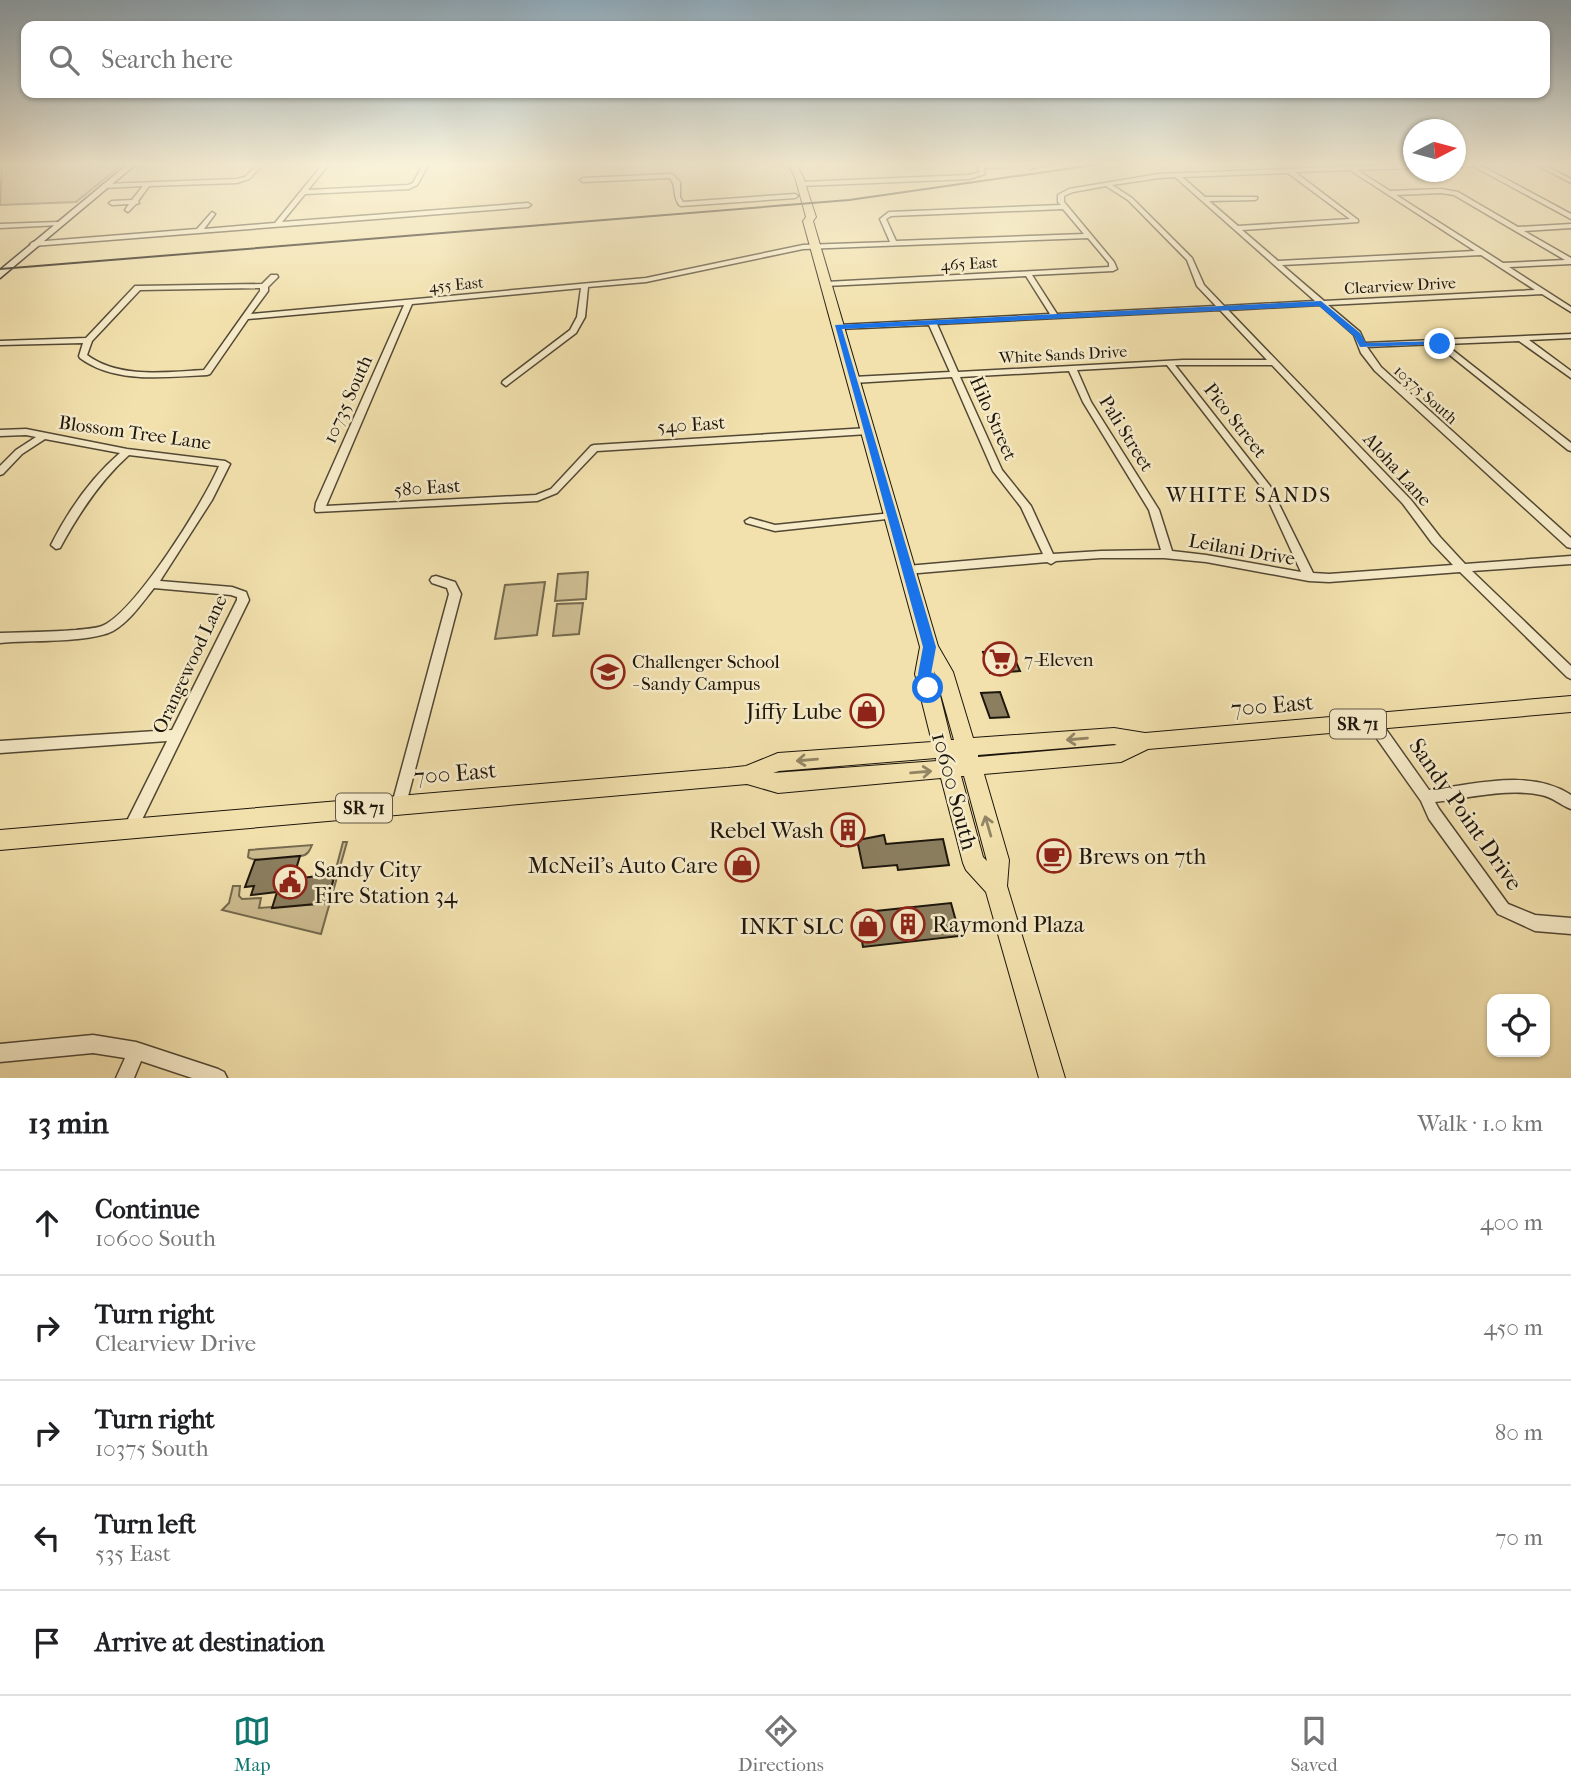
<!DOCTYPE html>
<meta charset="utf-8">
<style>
body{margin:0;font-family:"IM FELL French Canon",serif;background:#f6f6f6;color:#202124}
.controls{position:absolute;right:21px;bottom:21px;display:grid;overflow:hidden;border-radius:14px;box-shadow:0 2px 5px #0004}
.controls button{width:63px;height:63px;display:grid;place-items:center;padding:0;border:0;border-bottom:2px solid #e0e0e0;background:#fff;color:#202124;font:35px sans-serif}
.compass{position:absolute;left:1403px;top:119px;width:63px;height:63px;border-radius:50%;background:#fff;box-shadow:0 2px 5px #0004;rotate:84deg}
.stop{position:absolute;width:21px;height:21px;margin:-16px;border:5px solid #1a73e8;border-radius:50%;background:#fff}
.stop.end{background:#1a73e8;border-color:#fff;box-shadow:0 2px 7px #0008}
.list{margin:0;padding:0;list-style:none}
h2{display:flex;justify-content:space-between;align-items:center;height:91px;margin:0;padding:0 28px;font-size:30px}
h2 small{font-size:23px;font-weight:400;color:#757577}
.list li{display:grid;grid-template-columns:46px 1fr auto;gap:21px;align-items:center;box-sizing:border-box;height:105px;padding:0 28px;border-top:2px solid #e0e0e0}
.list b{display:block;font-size:26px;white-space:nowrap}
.list p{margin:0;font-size:23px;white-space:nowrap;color:#757577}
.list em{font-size:23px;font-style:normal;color:#757577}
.icon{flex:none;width:38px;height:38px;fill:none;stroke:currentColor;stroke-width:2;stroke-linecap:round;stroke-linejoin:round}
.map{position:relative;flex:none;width:1571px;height:1078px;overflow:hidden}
.search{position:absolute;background:#fff;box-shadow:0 2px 5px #0004;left:21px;right:21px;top:21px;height:77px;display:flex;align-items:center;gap:18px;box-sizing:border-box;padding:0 24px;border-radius:14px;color:#757577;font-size:26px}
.sheet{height:616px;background:#fff}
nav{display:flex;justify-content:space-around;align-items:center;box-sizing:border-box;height:98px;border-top:2px solid #e0e0e0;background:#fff;font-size:19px;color:#757577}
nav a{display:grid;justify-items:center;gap:4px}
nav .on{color:#0f766e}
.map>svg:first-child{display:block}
</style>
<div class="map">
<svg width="1571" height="1078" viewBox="0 0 1571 1078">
<rect width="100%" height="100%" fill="#f2e1ad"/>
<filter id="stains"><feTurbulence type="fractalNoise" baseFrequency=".00286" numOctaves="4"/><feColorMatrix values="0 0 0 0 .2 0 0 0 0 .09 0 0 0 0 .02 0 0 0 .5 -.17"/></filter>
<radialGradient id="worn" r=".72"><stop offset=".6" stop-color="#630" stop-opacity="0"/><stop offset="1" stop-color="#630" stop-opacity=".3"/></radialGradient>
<g fill="#cebe92" stroke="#756a4f" stroke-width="2">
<path d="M2,164H123L76,202L0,205Z"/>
<path d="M588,572L586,599L555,601L558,574Z"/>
<path d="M545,582L537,635L495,639L505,585Z"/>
<path d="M583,603L579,634L553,636L557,604Z"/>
<path d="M343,842H347L321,934L222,910L229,903L233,886H240L239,896L242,899L261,898L259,908L327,903Z"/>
<path d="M312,845C310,850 308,855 301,856C292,858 254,863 248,857L249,850Z"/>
</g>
<g fill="#8b7f60" stroke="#1c150c" stroke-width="2">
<path d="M1011,650L1020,671L990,673L983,652Z"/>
<path d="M1000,692L1009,717L990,718L981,693Z"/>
<path d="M854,821L858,840L884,835L886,844L943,839L949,865L898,870L897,865L863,868L858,844L841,846L838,823Z"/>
<path d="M300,856L293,879L335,874L327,903L272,908L277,892L251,895L254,886L245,887L255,860Z"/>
<path d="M951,903L960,936L863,947L857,913Z"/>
</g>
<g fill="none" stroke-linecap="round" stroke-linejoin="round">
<defs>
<g id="street">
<path d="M258,164H264L249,179L237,183L149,186L138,201L139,203L136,204L128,212L125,210L129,204L112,205L109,203L112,201L132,200L143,186L104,188L101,186L104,184L237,179L245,177Z"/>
<path d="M323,164H329L308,190L408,185L413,183L423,164H429L417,185L409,189L305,194L282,222L528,203L531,205L528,207L33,246L30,244L33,242L197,229L212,212L215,214L204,229L275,223Z"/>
<path d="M976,164L1011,165L1008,167L984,168L985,174L969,179L801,186L798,184L801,182L969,175L980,172Z"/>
<path d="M1039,164H1052L1029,169L1026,167Z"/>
<path d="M1414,164V168L1357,170L1390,191L1441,189L1458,192L1518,227L1571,224V228L1524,231L1571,258V264L1509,267L1571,307V312L1542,294L1328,305L1360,332L1365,343L1571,334V338L1529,340L1571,371V378L1519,341L1445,344L1571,443V451L1568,450L1436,344L1367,347L1381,367L1571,538V548L1567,547L1375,371L1361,353L1354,335L1320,305L1228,310L1411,500L1440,537L1465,564L1571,556V564L1472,571L1571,666V679L1567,677L1460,572L1329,582L1309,581L1206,562L1164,558H1101L1056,561L1051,564L1047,562L907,574L903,573L902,570L907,566L1043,554L1021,507L993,471L952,377L853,383L849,380L853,377L950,372L929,325L838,329L834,327L838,325L1050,314L1026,276L826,286L822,284L826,282L1109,267V263L1088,238L803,249L646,282L588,287L585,317L576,333L506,386L502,383L503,381L570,330L577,317L581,288L412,304L326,506L536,495L551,489L591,446L594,445L868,428L873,431L868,434L597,451L557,493L537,501L316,512L315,510L316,503L404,305L248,319L210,374L207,375C166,377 115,384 80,358L79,356L83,343L0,345V341L86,338L135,286H138L262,284L271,275H277L278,277L268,287V291L251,314L646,278L803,245L890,242L880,219L889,212L1061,205L1058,202V195L1069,189L1159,174ZM1350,170L1475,251L1278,261L1242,230L1358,222V220L1295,172ZM1288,173L1350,219L1238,226L1209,201L1255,200L1257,199V197H1205L1182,177ZM1175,177L1315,301L1224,306L1204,285L1192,258L1132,198L1112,185L1159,178ZM1106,186L1128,200L1187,260L1197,286L1216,306L1057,314L1032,275L1113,271L1117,269L1114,262L1064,202V196L1073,192ZM1441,193L1454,195L1565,260L1503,263L1396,195ZM1063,209L1084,234L896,241L886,219L891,216ZM1481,255L1535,290L1324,301L1282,265ZM260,288V291L204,370C167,372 119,379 87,355L92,341L140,290ZM1220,310L1267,360H1183L958,372L937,324ZM1167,365L1263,489L1301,572L1206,555L1172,551L1159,510L1091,402L1077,370ZM1175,365H1272L1403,504L1432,543L1453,565L1329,574L1313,573L1270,486ZM1069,371L1083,402L1149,510L1161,550L1101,551L1053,554L1031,506L1002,470L960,377Z"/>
<path d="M1456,164H1478L1571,214V219L1473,166L1456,167Z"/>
<path d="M1535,164H1542L1571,179V183Z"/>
<path d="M672,174L680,182V197L683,202L795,194L798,196L795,198L681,206L679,205C672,195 677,186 670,178L583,182L580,180L583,178Z"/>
<path d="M58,222L60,223V225L0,228V224Z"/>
<path d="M26,429L127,449L225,461L230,464L212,500L160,581L232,587L246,592L249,600L135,834L130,836L125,834L123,829L167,741L0,753V741L172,730L237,600V597L231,595L154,588C142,603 130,621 113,631C91,643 27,640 0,643V633C25,632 50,632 76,630C84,629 94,629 102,626C135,613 205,500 219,466L129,455C100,481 79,513 60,548L56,549L51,545C68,511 91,478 120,453L45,439L22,454L3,474L0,475V466L16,450L36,437L26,435L0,436V430Z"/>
<path d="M892,513L896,514L897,516L896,518L775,531L746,523L745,521L750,518L775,525Z"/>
<path d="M436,576L455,582L461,594L406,804L404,808L399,810L394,808L392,804L449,594L447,588L432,583L430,580L432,577Z"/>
<path d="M1373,717L1378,718L1429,790C1474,785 1531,768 1571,795V809C1560,805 1553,797 1541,795C1507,788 1470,798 1435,802L1439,809L1508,904L1535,915L1571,918V934L1535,931L1498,914L1429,819L1421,801L1368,726L1367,722L1368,718Z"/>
<path d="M93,1035L136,1042L218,1069L224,1072L227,1078H192L141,1061L134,1078H116L125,1058L93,1053L0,1062V1044Z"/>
</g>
<path id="secondary" d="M128,164H136L0,278V270Z"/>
<path id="primary" d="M788,164H796L803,177L816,217L813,221L938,646L953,672L973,738L1114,728L1145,733L1571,696V712L1148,749L1121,762L984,774L1009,860L1007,886L1065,1078H1039L986,892L966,870L963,863L941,778L778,793L747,784L0,850V830L728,768L746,766L778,753L932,742L915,674L920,647L803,221L806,217L795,177ZM934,671L935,673L954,740H951ZM1114,744L1117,745L978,757V755ZM936,758L937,761L773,773L779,771ZM961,776H964L987,861L983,857Z"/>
</defs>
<use href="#street" stroke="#524834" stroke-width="3"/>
<use href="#secondary" stroke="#1c150c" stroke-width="3"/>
<use href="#primary" stroke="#1c150c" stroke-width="2"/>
<use href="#street" fill="#f7ecca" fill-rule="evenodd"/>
<use href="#secondary" fill="#f7ecca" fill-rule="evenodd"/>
<use href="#primary" fill="#f2e1ad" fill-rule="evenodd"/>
<path stroke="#1c150c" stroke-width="2" d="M0,269L849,200L1101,164"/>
</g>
<defs><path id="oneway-shaft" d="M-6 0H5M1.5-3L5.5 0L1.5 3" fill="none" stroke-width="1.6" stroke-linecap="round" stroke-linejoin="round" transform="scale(1.75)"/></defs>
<g stroke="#928565">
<use href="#oneway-shaft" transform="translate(1077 739) rotate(175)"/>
<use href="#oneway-shaft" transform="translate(807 760) rotate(175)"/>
<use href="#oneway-shaft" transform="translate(921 772) rotate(-5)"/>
<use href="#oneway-shaft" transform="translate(988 826) rotate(-106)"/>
</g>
<linearGradient id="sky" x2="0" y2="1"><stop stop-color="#8faaba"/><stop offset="0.52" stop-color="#f9f2da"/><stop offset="1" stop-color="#f9f2da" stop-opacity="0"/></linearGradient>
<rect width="1571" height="315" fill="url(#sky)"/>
<path fill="#1a73e8" d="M1321,301L1360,333L1366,343L1440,341L1444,344L1360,347L1354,336L1319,306L842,329L936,647L931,674L935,688L928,694L923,692L918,674L923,647L835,325Z"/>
<defs>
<symbol id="supermarket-ring" viewBox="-11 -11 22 22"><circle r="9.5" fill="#f7ecca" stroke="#8f2418" stroke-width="1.5"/><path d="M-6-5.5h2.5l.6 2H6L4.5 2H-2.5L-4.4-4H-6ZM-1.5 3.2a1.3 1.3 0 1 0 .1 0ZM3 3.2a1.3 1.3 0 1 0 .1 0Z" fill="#8f2418"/></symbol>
<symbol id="school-ring" viewBox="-11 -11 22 22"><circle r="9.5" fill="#f7ecca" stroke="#8f2418" stroke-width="1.5"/><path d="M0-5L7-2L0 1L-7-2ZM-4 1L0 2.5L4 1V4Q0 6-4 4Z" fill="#8f2418"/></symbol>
<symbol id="shop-ring" viewBox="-11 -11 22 22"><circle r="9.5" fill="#f7ecca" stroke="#8f2418" stroke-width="1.5"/><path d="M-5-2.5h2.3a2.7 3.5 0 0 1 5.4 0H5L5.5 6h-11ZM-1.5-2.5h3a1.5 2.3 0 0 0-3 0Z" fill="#8f2418"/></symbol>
<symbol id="building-ring" viewBox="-11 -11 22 22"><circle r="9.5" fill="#f7ecca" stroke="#8f2418" stroke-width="1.5"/><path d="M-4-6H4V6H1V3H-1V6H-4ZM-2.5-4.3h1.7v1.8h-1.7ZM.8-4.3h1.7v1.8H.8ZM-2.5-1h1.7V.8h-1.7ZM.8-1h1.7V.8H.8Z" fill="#8f2418"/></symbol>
<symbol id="cafe-ring" viewBox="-11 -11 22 22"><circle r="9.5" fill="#f7ecca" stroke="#8f2418" stroke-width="1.5"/><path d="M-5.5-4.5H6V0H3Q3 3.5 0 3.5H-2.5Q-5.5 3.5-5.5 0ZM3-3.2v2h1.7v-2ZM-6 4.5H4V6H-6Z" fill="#8f2418"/></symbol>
<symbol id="civic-ring" viewBox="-11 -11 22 22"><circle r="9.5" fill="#f7ecca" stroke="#8f2418" stroke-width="1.5"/><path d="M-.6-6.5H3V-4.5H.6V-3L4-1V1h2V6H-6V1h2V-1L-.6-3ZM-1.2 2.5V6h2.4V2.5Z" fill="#8f2418"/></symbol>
</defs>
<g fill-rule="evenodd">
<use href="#supermarket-ring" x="981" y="640" width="38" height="38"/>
<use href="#school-ring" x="589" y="653" width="38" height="38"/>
<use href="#shop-ring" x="848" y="692" width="38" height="38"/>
<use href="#building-ring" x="829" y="811" width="38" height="38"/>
<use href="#cafe-ring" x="1035" y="837" width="38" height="38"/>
<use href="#shop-ring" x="723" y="846" width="38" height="38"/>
<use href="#civic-ring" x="271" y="863" width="38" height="38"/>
<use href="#building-ring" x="889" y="905" width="38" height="38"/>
<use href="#shop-ring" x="849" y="907" width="38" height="38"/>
</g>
<g text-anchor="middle" stroke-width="5" stroke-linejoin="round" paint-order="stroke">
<g font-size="16" fill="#1c150c" stroke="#f7ecca">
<text transform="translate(969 263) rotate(-3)" y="6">465 East</text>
<text transform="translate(456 284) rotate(-5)" y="6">455 East</text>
<text transform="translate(1400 285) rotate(-3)" y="6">Clearview Drive</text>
<text transform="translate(1063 354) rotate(-3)" y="6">White Sands Drive</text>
<text transform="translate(1426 394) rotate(42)" y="6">10375 South</text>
</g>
<g fill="#f7ecca" stroke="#5e5645" stroke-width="2">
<rect x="1330" y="709.5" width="56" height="29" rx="5"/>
<rect x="336" y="793.5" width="56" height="29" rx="5"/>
</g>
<g font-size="18" font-weight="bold" fill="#1c150c">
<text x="1358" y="730">SR 71</text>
<text x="364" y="814">SR 71</text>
</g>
<g font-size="19" fill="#1c150c" stroke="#f7ecca">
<text transform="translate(347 399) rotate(-66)" y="7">10735 South</text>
<text transform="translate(994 418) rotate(66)" y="7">Hilo Street</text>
<text transform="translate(1236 420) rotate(52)" y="7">Pico Street</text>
<text transform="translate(691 424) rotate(-4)" y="7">540 East</text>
<text transform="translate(135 432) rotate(8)" y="7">Blossom Tree Lane</text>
<text transform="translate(1127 433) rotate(58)" y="7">Pali Street</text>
<text transform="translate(1398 469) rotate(48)" y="7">Aloha Lane</text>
<text transform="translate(427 487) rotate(-4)" y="7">580 East</text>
<text transform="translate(1242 549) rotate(10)" y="7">Leilani Drive</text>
<text transform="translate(189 664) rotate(-65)" y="7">Orangewood Lane</text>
</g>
<g font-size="19" fill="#1c150c" stroke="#f7ecca" text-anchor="start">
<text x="1024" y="666">7-Eleven</text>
<text x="632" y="668">Challenger School<tspan x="632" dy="22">- Sandy Campus</tspan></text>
</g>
<g font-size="21" letter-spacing="2" fill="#1c150c" stroke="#f7ecca">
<text x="1249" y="502">WHITE SANDS</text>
</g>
<g font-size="23" fill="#1c150c" stroke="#f7ecca">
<text transform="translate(1272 705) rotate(-5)" y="8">700 East</text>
<text transform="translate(455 773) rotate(-5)" y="8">700 East</text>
<text transform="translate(955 791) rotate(75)" y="8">10600 South</text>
<text transform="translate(1466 814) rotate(55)" y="8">Sandy Point Drive</text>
</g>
<g font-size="23" fill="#1c150c" stroke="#f7ecca" text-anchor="end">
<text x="842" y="719">Jiffy Lube</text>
<text x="824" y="838">Rebel Wash</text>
<text x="1078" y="864" text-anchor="start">Brews on 7th</text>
<text x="718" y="873">McNeil's Auto Care</text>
<text x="314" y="877" text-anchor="start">Sandy City<tspan x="314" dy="26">Fire Station 34</tspan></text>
<text x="932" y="932" text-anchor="start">Raymond Plaza</text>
<text x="844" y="934">INKT SLC</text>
</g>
</g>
<rect width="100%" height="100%" filter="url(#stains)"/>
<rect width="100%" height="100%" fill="url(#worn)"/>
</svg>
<div class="controls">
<button><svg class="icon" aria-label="locate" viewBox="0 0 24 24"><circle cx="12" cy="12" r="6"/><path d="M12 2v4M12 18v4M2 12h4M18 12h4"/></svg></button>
</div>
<svg class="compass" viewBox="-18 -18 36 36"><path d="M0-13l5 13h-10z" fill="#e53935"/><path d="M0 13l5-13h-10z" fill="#757577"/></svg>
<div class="stop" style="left:928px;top:688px"></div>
<div class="stop end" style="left:1440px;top:344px"></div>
<div class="search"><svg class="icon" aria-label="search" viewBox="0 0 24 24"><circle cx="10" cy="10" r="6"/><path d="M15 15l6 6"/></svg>Search here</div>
</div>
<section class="sheet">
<h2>13 min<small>Walk · 1.0 km</small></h2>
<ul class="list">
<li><svg class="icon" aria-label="ahead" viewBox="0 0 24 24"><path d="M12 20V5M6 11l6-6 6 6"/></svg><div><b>Continue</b><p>10600 South</p></div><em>400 m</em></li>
<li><svg class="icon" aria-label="right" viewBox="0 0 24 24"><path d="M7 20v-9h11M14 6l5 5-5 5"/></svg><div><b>Turn right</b><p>Clearview Drive</p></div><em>450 m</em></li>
<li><svg class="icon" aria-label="right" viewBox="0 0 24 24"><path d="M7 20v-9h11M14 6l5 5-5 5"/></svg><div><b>Turn right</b><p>10375 South</p></div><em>80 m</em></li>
<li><svg class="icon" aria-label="left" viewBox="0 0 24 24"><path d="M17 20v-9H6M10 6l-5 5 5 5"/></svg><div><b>Turn left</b><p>535 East</p></div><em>70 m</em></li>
<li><svg class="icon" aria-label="arrive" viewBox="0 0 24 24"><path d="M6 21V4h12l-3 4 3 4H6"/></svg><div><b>Arrive at destination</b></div></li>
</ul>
</section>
<nav>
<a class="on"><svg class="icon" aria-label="map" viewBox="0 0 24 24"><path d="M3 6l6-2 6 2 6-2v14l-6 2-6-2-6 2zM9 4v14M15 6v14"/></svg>Map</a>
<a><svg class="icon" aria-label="directions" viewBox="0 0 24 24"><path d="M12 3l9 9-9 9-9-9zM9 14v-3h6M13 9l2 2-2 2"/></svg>Directions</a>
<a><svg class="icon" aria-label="saved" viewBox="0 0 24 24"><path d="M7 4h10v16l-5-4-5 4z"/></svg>Saved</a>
</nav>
